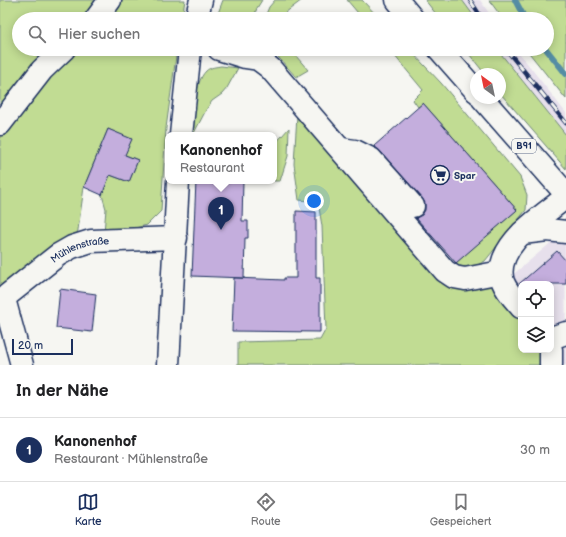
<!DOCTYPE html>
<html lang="de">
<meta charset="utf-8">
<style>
body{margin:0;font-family:"Balsamiq Sans",sans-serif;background:#f2f2f2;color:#202124}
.controls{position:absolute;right:12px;bottom:12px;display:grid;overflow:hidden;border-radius:8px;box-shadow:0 2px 10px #0003}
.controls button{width:36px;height:36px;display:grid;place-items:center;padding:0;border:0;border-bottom:1px solid #e0e0e0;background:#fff;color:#202124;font:20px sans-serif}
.compass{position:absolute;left:470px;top:68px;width:36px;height:36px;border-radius:50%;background:#fff;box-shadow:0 2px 10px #0003;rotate:327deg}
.scale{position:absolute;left:12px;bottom:10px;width:61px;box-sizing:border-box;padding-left:4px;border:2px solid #1b2f5e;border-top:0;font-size:11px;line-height:14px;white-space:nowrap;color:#1b2f5e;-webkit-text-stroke:3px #f6f6f2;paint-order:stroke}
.you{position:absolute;left:314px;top:201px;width:14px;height:14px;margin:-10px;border:3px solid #fff;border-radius:50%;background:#1a73e8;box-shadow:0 0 0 6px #1a73e833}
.badge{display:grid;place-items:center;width:26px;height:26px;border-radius:50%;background:#1b2f5e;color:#fff;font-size:13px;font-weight:700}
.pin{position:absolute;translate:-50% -33px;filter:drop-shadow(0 1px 2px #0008)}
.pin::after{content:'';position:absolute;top:21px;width:14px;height:12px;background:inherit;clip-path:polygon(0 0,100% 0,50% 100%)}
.popup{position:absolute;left:165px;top:132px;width:112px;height:52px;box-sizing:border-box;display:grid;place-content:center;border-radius:8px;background:#fff;filter:drop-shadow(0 1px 3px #0005);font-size:13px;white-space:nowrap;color:#757577}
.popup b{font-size:15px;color:#202124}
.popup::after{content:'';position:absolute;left:50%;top:100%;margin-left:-8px;border:8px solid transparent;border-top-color:#fff}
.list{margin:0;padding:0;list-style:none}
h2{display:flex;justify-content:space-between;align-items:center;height:52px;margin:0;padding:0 16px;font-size:17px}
h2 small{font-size:13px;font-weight:400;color:#757577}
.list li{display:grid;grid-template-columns:26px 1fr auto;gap:12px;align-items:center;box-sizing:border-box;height:64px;padding:0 16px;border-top:1px solid #e0e0e0}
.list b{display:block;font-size:15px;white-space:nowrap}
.list p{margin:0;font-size:13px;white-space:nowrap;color:#757577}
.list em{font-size:13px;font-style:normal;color:#757577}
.icon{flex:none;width:22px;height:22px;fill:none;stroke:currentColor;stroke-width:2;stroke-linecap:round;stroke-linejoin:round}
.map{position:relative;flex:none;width:566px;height:365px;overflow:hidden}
.search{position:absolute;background:#fff;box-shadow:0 2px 10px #0003;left:12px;right:12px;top:12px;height:44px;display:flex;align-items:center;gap:10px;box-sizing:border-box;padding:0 14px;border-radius:22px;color:#757577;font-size:15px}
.sheet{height:116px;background:#fff}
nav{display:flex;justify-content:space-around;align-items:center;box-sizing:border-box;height:56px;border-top:1px solid #e0e0e0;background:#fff;font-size:11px;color:#757577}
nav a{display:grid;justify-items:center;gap:2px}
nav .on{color:#1b2f5e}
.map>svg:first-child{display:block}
</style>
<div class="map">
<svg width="566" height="365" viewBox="0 0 566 365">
<rect width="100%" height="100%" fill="#f6f6f2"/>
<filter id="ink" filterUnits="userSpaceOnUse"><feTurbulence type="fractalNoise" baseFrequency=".025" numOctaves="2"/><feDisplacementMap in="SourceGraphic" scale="8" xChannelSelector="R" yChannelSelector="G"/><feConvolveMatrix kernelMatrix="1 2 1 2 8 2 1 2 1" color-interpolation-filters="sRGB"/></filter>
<g filter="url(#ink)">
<g fill="#e7e0ec">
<path d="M462,0H480L493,19H476Z"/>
<path d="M497,49H516L566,113V135Z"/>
<path d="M565,231L566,365H551V284H521V307L504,282Z"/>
</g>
<g fill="#c1dc93" stroke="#6e8678">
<path d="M0,0H185L182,19H19V49H177L166,128L161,211L147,225L131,229L104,232L106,209L102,195L110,175L129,182L138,160L123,154L128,148L131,139L108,129L84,187L77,237L0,301Z"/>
<path d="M223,0H262L257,8L253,19H218L217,16Z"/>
<path d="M275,0H302L277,19H264L269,7Z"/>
<path d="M347,0H362L380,19H363Z"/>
<path d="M425,0H462L476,19H440Z"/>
<path d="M489,0H566V99L526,49H547V19H503Z"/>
<path d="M271,49H290L308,70L296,77Z"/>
<path d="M389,49H409L441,83L520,177L527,195L526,210L485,261L470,269L454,264L517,210L423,103L418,107L413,100L423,90Z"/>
<path d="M465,49H497L566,135V169L500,93V74H485Z"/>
<path d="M221,66L238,68L227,88L222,94L212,101L206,110L193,135C195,117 193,84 206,71C210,67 216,67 221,66Z"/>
<path d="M298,99L341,149L344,172L436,275L501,272L521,307V350H551V365H238V342L320,340L326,329L322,226L318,202L299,200L294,164Z"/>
<path d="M289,128L288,156L280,181H274V145Z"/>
</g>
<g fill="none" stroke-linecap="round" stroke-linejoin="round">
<g stroke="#548da4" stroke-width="6">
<path d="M515,0L525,19"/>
<path d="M546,49L566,74"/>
</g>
</g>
<g fill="#c4aedd" stroke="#1b2f5e">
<path d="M423,103L517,210L456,263L416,218L422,215L425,210V203L422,198L380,151L374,146Z"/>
<path d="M108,129L132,139L125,155L138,160L129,182L110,175L102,195L84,187Z"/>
<path d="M196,181H243L242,221H248V238H245L244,278L192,276Z"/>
<path d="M296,211L316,212V278H320V332L232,331L234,278L284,280V278H296Z"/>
<path d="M557,251L566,261V284H519Z"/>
<path d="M60,289L96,294L92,332L56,328Z"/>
</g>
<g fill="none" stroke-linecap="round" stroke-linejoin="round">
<defs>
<g id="minor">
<path d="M96,19L110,0"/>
<path d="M219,49L245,57L258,59L270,68L445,271L454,277L465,279L501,272"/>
<path d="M0,124L42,70L64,49"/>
<path d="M341,149L355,151L371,159L413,206"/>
<path d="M522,233L547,230L566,232"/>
<path d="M4,299L22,365"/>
<path id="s1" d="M0,301L58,255L72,247L91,241L176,238"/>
<path d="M521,307C514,299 507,292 503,282C492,246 543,216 566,197"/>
<path d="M551,338L566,333"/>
<path d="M551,350V365"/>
</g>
<g id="major">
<path d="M397,0L413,19"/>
<path d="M196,19L201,0"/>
<path d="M439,49L476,91"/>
<path d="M482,98L566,194"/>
<path d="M181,135L190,49"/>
<path d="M168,365L178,181"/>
</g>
</defs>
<use href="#minor" stroke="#1b2f5e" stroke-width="25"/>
<use href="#major" stroke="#1b2f5e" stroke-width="25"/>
<use href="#minor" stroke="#f6f6f2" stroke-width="22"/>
<use href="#major" stroke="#f6f6f2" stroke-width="22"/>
<defs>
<g id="rail">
<path d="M470,0L482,19"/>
<path d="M506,49L566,123"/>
</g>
</defs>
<use href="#rail" stroke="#1b2f5e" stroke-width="4.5"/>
<use href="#rail" stroke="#f6f6f2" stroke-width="3" stroke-dasharray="9" stroke-linecap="butt"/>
</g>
</g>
<defs>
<symbol id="supermarket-ring" viewBox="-11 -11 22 22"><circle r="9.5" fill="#f6f6f2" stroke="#1b2f5e" stroke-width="1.5"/><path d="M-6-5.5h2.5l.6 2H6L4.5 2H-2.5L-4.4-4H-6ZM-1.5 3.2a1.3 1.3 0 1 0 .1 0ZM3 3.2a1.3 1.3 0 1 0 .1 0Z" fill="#1b2f5e"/></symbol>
</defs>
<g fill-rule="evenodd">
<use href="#supermarket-ring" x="429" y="164" width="22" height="22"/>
</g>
<g text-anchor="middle" stroke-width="4" stroke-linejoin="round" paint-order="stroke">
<rect fill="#f6f6f2" stroke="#5d6b8a" stroke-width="1" x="512" y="139" width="24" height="14" rx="3"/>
<g font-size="9" font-weight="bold" fill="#1b2f5e">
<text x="524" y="149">B91</text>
</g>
<g font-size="10" font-weight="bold" fill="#1b2f5e" stroke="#f6f6f2" text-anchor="start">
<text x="454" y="179">Spar</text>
</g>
<g font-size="10" fill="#1b2f5e" stroke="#f6f6f2">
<text dy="4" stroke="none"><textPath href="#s1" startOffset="97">Mühlenstraße</textPath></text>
</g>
</g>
</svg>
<div class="controls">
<button><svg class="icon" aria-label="locate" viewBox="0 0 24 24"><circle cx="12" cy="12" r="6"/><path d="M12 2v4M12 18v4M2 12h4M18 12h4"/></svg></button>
<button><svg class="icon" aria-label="layers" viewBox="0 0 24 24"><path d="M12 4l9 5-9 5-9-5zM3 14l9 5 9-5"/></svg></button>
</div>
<svg class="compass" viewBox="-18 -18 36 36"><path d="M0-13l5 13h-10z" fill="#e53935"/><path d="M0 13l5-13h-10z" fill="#757577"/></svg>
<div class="scale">20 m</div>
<div class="you"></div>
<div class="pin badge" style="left:221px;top:230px">1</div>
<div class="popup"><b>Kanonenhof</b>Restaurant</div>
<div class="search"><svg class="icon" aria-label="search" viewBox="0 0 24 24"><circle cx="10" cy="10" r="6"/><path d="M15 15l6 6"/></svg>Hier suchen</div>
</div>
<section class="sheet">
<h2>In der Nähe<small></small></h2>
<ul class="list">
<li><span class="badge">1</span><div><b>Kanonenhof</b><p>Restaurant · Mühlenstraße</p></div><em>30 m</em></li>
</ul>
</section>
<nav>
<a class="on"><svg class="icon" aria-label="map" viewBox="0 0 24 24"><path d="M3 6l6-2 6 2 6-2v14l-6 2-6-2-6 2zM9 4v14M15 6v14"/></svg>Karte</a>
<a><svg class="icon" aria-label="directions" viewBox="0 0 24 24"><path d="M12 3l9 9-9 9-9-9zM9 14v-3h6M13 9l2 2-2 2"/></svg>Route</a>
<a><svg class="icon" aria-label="saved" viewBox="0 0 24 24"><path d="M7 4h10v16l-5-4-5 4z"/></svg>Gespeichert</a>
</nav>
